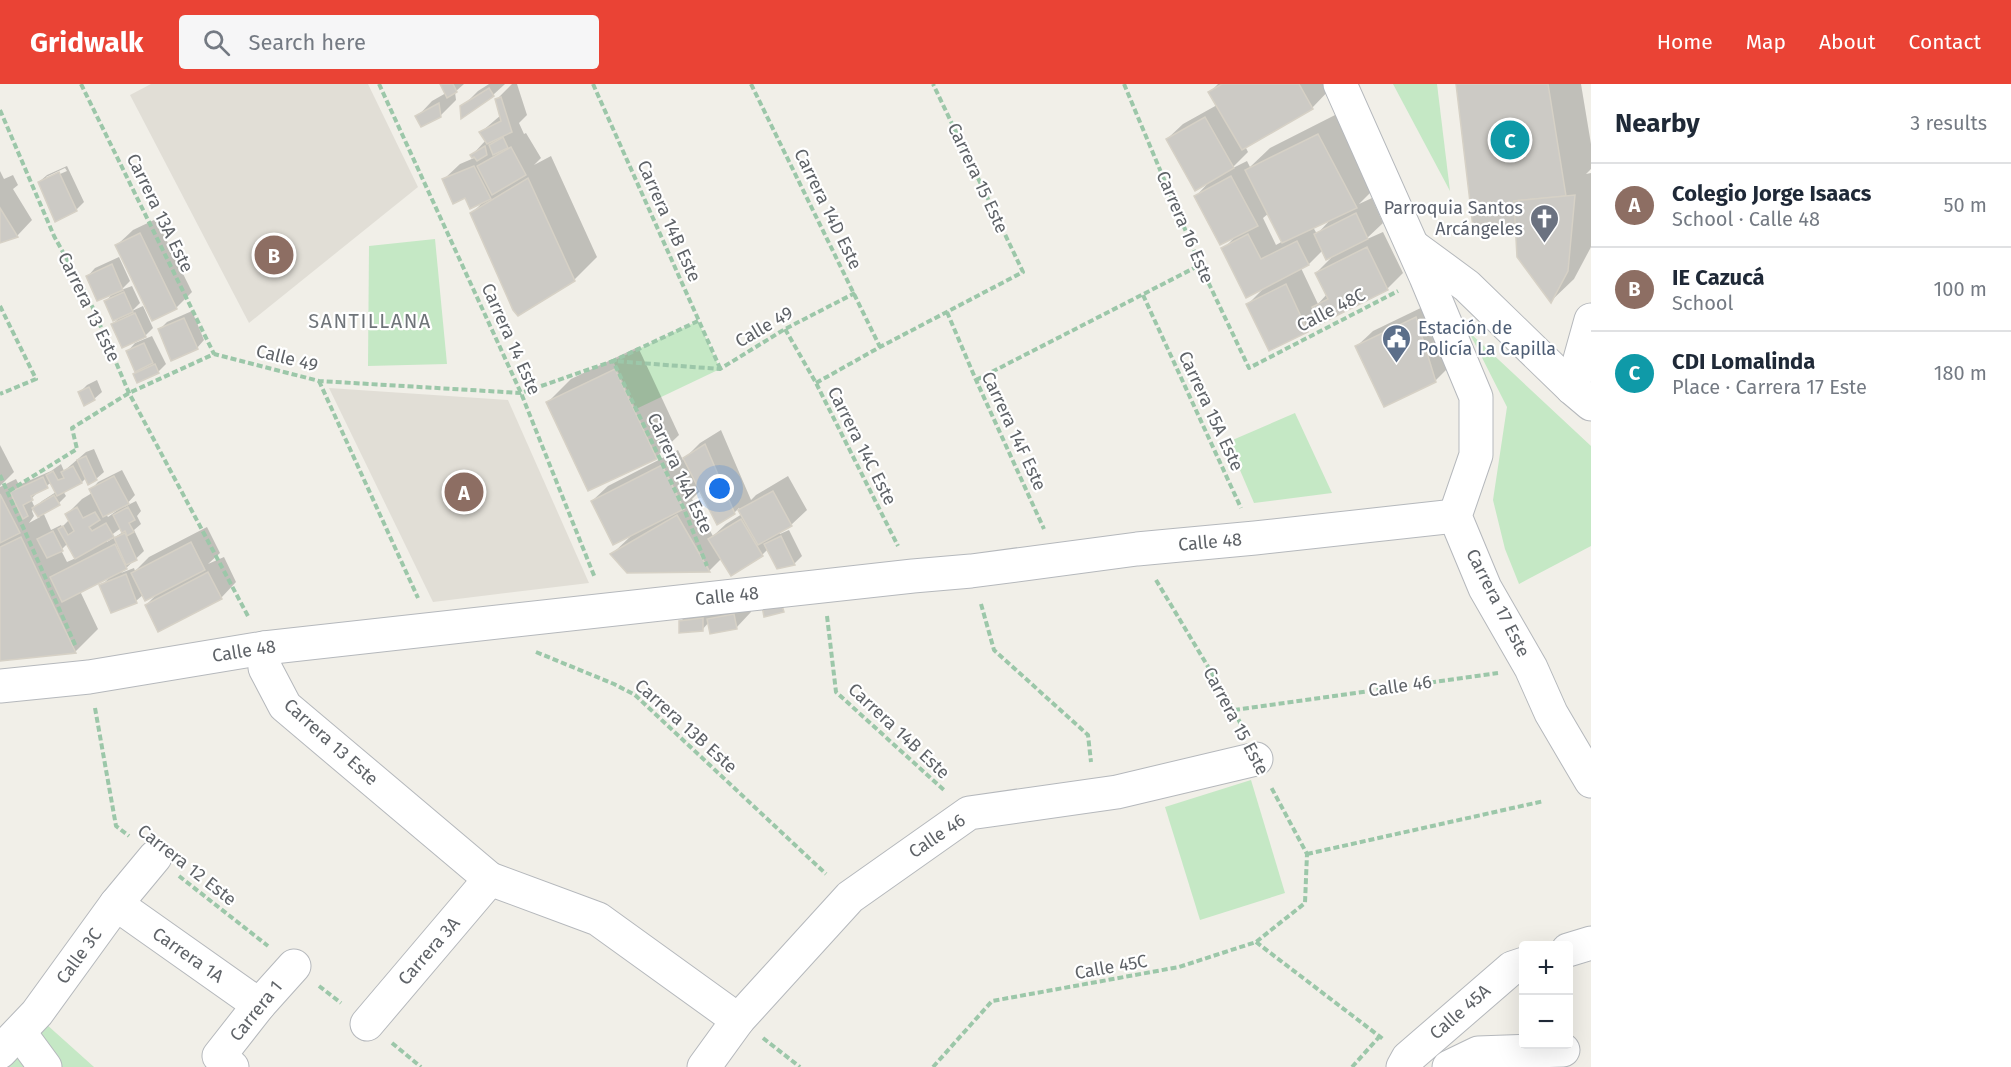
<!DOCTYPE html>
<meta charset="utf-8">
<style>
body{margin:0;font-family:"Fira Sans",sans-serif;background:#f6f6f7;color:#1f2937}
.controls{position:absolute;right:18px;bottom:18px;display:grid;overflow:hidden;border-radius:6px;box-shadow:0 6px 24px #0002}
.controls button{width:54px;height:54px;display:grid;place-items:center;padding:0;border:0;border-bottom:2px solid #e0e1e3;background:#fff;color:#1f2937;font:30px sans-serif}
.you{position:absolute;left:720px;top:405px;width:21px;height:21px;margin:-15px;border:4px solid #fff;border-radius:50%;background:#1a73e8;box-shadow:0 0 0 9px #1a73e833}
.badge{display:grid;place-items:center;width:39px;height:39px;border-radius:50%;background:#ea4335;color:#fff;font-size:20px;font-weight:700}
.pin{position:absolute;translate:-50% -50%;border:3px solid #fff;box-shadow:0 2px 6px #0006}
.list{margin:0;padding:0;list-style:none}
h2{display:flex;justify-content:space-between;align-items:center;height:78px;margin:0;padding:0 24px;font-size:26px}
h2 small{font-size:20px;font-weight:400;color:#747a83}
.list li{display:grid;grid-template-columns:39px 1fr auto;gap:18px;align-items:center;box-sizing:border-box;height:84px;padding:0 24px;border-top:2px solid #e0e1e3}
.list b{display:block;font-size:22px;white-space:nowrap}
.list p{margin:0;font-size:20px;white-space:nowrap;color:#747a83}
.list em{font-size:20px;font-style:normal;color:#747a83}
.icon{flex:none;width:33px;height:33px;fill:none;stroke:currentColor;stroke-width:2;stroke-linecap:round;stroke-linejoin:round}
.map{position:relative;flex:none;width:1591px;height:983px;overflow:hidden}
header{display:flex;align-items:center;gap:36px;box-sizing:border-box;height:84px;padding:0 30px;background:#ea4335;color:#fff}
header strong{font-size:28px}
nav{display:flex;gap:33px;margin-inline-start:auto;font-size:21px}
.search{width:420px;height:54px;background:#f6f6f7;display:flex;align-items:center;gap:15px;box-sizing:border-box;padding:0 21px;border-radius:6px;color:#747a83;font-size:22px}
main{display:flex}
aside{flex:1;background:#fff}
.map>svg:first-child{display:block}
</style>
<header>
<strong>Gridwalk</strong>
<div class="search"><svg class="icon" aria-label="search" viewBox="0 0 24 24"><circle cx="10" cy="10" r="6"/><path d="M15 15l6 6"/></svg>Search here</div>
<nav><a>Home</a><a>Map</a><a>About</a><a>Contact</a></nav>
</header>
<main>
<div class="map">
<svg width="1591" height="983" viewBox="0 0 1591 983">
<rect width="100%" height="100%" fill="#f1efe8"/>
<g fill="#e1ded6">
<path d="M151,0H368L418,103L249,239L130,11Z"/>
<path d="M329,304L508,316L589,499L433,518Z"/>
</g>
<g fill="#c5e8c5">
<path d="M1393,0H1437L1450,107Z"/>
<path d="M435,155L447,280L368,282L369,162Z"/>
<path d="M698,237L720,285L636,325L613,277Z"/>
<path d="M1469,248L1591,362V462L1519,500L1505,465L1493,416L1507,323Z"/>
<path d="M1295,329L1332,409L1254,419L1228,358Z"/>
<path d="M1251,696L1285,809L1200,836L1165,723Z"/>
<path d="M36,931L94,983H0Z"/>
</g>
<g fill="#0003" fill-rule="evenodd">
<path d="M442,0H464L455,8L456,16L441,31L417,33L432,17L446,9Z"/>
<path d="M489,0H505L493,11L462,23L478,7Z"/>
<path d="M512,0H517L527,31L519,39L524,50L526,49L541,74L534,81L551,72L597,173L574,196L472,129L484,117L465,112L444,95L460,80L474,74L472,71L486,56L481,48L501,31L496,16Z"/>
<path d="M1218,0H1335L1312,24L1245,62L1248,68L1231,85L1247,77L1250,83L1270,64L1341,28L1379,100L1359,120L1372,114L1383,139L1365,156L1383,148L1403,189L1387,205L1320,238L1319,235L1308,247L1270,265L1248,220L1264,204L1223,165L1235,153L1196,112L1210,97L1167,55L1183,40L1217,21L1210,8ZM1269,129L1283,157L1276,161L1263,134ZM1331,135L1317,150L1313,143ZM1323,166L1334,171L1316,189L1327,210L1318,220L1301,184L1309,180Z"/>
<path d="M1457,0H1581L1591,60V85L1586,90L1591,89V163L1574,195L1551,217L1517,143Z"/>
<path d="M67,82L84,118L76,126L39,98L47,91ZM65,84L67,87L46,96V93Z"/>
<path d="M0,87L4,95L13,91L18,101L13,105L32,136L17,152L0,157Z"/>
<path d="M156,135L192,208L176,224L117,161L133,146Z"/>
<path d="M119,173L130,197L121,206L132,202L140,219L132,227L143,222L153,244L145,252L113,240L121,232L106,217L114,208L88,192L95,184Z"/>
<path d="M1431,219L1451,281L1435,297L1357,262L1373,247Z"/>
<path d="M192,227L204,256L197,264L159,246L167,238Z"/>
<path d="M152,252L166,280L158,288H137L128,267L135,259Z"/>
<path d="M638,263L679,351L656,373L548,318L571,295Z"/>
<path d="M97,296L102,308L94,315L80,308L87,301Z"/>
<path d="M721,346L751,416L756,411L788,392L807,426L791,441L779,448L780,450L789,446L802,472L794,480L768,465L762,471L722,474L709,487L612,470L632,451L592,417L608,402L678,366L683,376L700,359ZM701,406L734,429L739,424L742,430L726,440L713,452L692,415Z"/>
<path d="M0,361L14,388L0,402Z"/>
<path d="M94,365L104,388L96,395L87,393L82,398L63,407L66,412L59,419L43,428L51,446L61,441L62,443L70,435L67,430L82,415L92,409L91,406L98,398L122,386L135,411L124,423L136,417L141,427L137,432L141,440L134,446L144,467L121,489L134,484L135,487L149,473L207,443L220,469L208,480L224,473L236,498L221,514L146,521L159,508L144,510L136,517L112,527L101,502L110,493L80,507L98,545L76,567L0,576V403L16,395L19,401L51,387L61,380L64,387L86,368ZM52,398L56,408L42,417L35,424L31,415L39,407ZM126,420L108,433L106,430ZM34,424L40,433L29,439L34,432L32,427ZM121,444L123,448L107,458L106,455ZM68,459L76,474L67,478L61,466Z"/>
<path d="M749,515L751,528L736,544L709,538L702,546L681,537L696,522Z"/>
</g>
<g fill="#cccac5" stroke="#d6d1c6" stroke-width="1.5">
<path d="M440,0H453L457,8L447,14Z"/>
<path d="M1222,0H1299L1313,25L1242,66L1208,8Z"/>
<path d="M1456,0H1548L1566,112L1514,117L1516,145L1474,152Z"/>
<path d="M489,4L494,12L461,35L460,22Z"/>
<path d="M501,13L512,48L487,60L479,48L501,37L495,15Z"/>
<path d="M439,19L441,33L421,43L415,32Z"/>
<path d="M1205,33L1234,84L1195,107L1166,55Z"/>
<path d="M1318,50L1357,124L1282,159L1245,86Z"/>
<path d="M503,53L508,64L493,71L489,61Z"/>
<path d="M485,62L487,71L477,77L474,73L472,74L470,71Z"/>
<path d="M511,63L526,91L492,111L477,82Z"/>
<path d="M474,82L491,115L470,125L465,114L453,120L442,95Z"/>
<path d="M59,88L77,127L55,138L38,98Z"/>
<path d="M1231,92L1258,142L1220,161L1194,112Z"/>
<path d="M528,94L575,197L518,232L513,226L470,129Z"/>
<path d="M1575,111L1568,187L1551,219L1517,173L1514,117Z"/>
<path d="M0,124L18,153L0,159Z"/>
<path d="M1356,129L1368,155L1326,176L1314,150Z"/>
<path d="M140,149L177,225L152,237L115,161Z"/>
<path d="M1248,150L1261,175L1297,157L1309,181L1246,214L1221,164Z"/>
<path d="M1367,163L1388,206L1320,240L1312,223L1328,215L1315,189Z"/>
<path d="M112,180L123,206L97,217L86,192Z"/>
<path d="M1286,200L1308,248L1269,267L1246,220Z"/>
<path d="M124,208L133,228L113,237L104,217Z"/>
<path d="M135,229L146,253L122,264L111,240Z"/>
<path d="M1416,233L1436,298L1384,323L1355,262Z"/>
<path d="M184,234L198,265L171,277L158,245Z"/>
<path d="M144,259L153,279L135,288L126,267Z"/>
<path d="M155,280L159,289L137,299L133,290Z"/>
<path d="M615,285L657,375L588,407L546,318Z"/>
<path d="M89,303L95,316L84,322L78,308Z"/>
<path d="M705,360L735,430L717,441L683,374Z"/>
<path d="M86,372L97,396L88,401L77,376Z"/>
<path d="M662,381L684,425L613,461L591,417Z"/>
<path d="M73,382L82,399L57,412L46,391L53,387L58,396L64,394L61,388Z"/>
<path d="M114,392L129,420L103,433L89,405Z"/>
<path d="M43,393L48,404L31,412L33,416L23,421L28,432L23,435L10,408Z"/>
<path d="M773,407L792,442L758,461L738,426Z"/>
<path d="M0,410L20,449L0,459Z"/>
<path d="M54,411L60,421L38,433L32,424Z"/>
<path d="M77,423L83,434L95,428L100,436L89,443L92,447L106,439L114,453L75,475L58,445L63,442L68,451L74,447L65,430Z"/>
<path d="M128,423L135,436L129,439L134,448L127,452L125,447L122,449L113,431Z"/>
<path d="M677,431L710,488L627,489L610,470Z"/>
<path d="M741,435L763,472L731,492L708,455Z"/>
<path d="M53,447L63,467L47,474L37,455Z"/>
<path d="M125,449L137,476L126,481L114,454Z"/>
<path d="M781,452L795,481L777,485L764,460Z"/>
<path d="M21,453L76,569L0,577V463Z"/>
<path d="M191,458L205,486L145,517L131,489Z"/>
<path d="M115,460L127,485L62,518L50,493Z"/>
<path d="M208,488L222,515L158,548L145,521Z"/>
<path d="M126,490L137,519L111,529L99,501Z"/>
<path d="M781,518L784,528L764,533L762,522Z"/>
<path d="M734,530L737,545L710,550L707,535Z"/>
<path d="M703,534V547L679,549V537Z"/>
</g>
<g fill="none" stroke-linecap="round" stroke-linejoin="round">
<defs>
<g id="minor">
<path d="M1340,0L1426,193L1476,313V371L1455,432L1485,504L1531,584L1551,629L1591,697"/>
<path d="M1414,163L1467,202L1572,304L1591,320"/>
<path d="M1572,304L1591,236"/>
<path d="M264,564L265,584L285,622L490,795L598,835L738,936"/>
<path d="M0,602L89,593L264,564L913,492L971,487L1137,465L1255,454L1455,432"/>
<path d="M116,820L259,921"/>
<path d="M1568,866L1591,859"/>
<path d="M367,940L490,795"/>
<path d="M20,949L45,983"/>
<path d="M0,968L37,929L116,820L155,773"/>
<path d="M232,983L219,972L259,921L294,882"/>
<path d="M704,983L738,936L850,813L969,729L1117,708L1256,675"/>
<path d="M1403,983L1408,974L1512,884L1524,880"/>
<path d="M1449,983L1478,969L1563,966"/>
</g>
</defs>
<use href="#minor" stroke="#b5b8bc" stroke-width="35"/>
<g stroke="#9cc7a9" stroke-width="4" stroke-dasharray="6 3" stroke-linecap="butt">
<path d="M81,0L214,270"/>
<path d="M379,0L521,309L595,494"/>
<path d="M593,0L720,284"/>
<path d="M751,0L880,263"/>
<path d="M1124,0L1200,181L1249,284L1398,207"/>
<path d="M0,26L54,152L89,215L129,309L249,534"/>
<path d="M1143,211L1241,424"/>
<path d="M0,222L36,295L0,310"/>
<path d="M947,228L976,296L1044,445"/>
<path d="M698,237L613,277L684,425L707,482"/>
<path d="M785,245L816,299L898,462"/>
<path d="M976,296L1200,181"/>
<path d="M319,297L418,514"/>
<path d="M816,299L880,263L1023,188L933,0"/>
<path d="M0,391L76,563"/>
<path d="M9,407L77,365L72,344L129,309L214,270L319,297L521,309L613,277L720,285L785,245L855,209"/>
<path d="M1156,496L1234,626L1243,645"/>
<path d="M981,520L994,566L1088,651L1091,678"/>
<path d="M827,532L836,608L945,707"/>
<path d="M536,568L614,600L635,611L826,790"/>
<path d="M95,624L116,742L129,752"/>
<path d="M1234,626L1498,589"/>
<path d="M1307,770L1544,717"/>
<path d="M179,792L268,862"/>
<path d="M1256,858L1383,955"/>
<path d="M319,902L341,919"/>
<path d="M763,954L800,983"/>
<path d="M392,959L421,983"/>
<path d="M933,983L992,917L1179,883L1256,858L1305,819L1307,770L1271,703"/>
<path d="M1352,983L1380,952"/>
</g>
<use href="#minor" stroke="#fff" stroke-width="33"/>
</g>
<defs>
<symbol id="church-pin" viewBox="-11 -11 22 30"><path d="M0 17L-7.5 6A9.5 9.5 0 1 1 7.5 6Z" fill="#6b7280" stroke="#fff"/><path d="M-1.2-6h2.4v3.5h3.3v2.4h-3.3V6h-2.4V-.1h-3.3v-2.4h3.3Z" fill="#fff"/></symbol>
<symbol id="civic-pin" viewBox="-11 -11 22 30"><path d="M0 17L-7.5 6A9.5 9.5 0 1 1 7.5 6Z" fill="#5c6f8a" stroke="#fff"/><path d="M-.6-6.5H3V-4.5H.6V-3L4-1V1h2V6H-6V1h2V-1L-.6-3ZM-1.2 2.5V6h2.4V2.5Z" fill="#fff"/></symbol>
</defs>
<g fill-rule="evenodd">
<use href="#church-pin" x="1528" y="118" width="33" height="45"/>
<use href="#civic-pin" x="1380" y="238" width="33" height="45"/>
</g>
<g text-anchor="middle" stroke-width="4.5" stroke-linejoin="round" paint-order="stroke">
<g font-size="18" fill="#5f6368" stroke="#fff">
<text transform="translate(978 94) rotate(65)" y="6">Carrera 15 Este</text>
<text transform="translate(828 125) rotate(64)" y="6">Carrera 14D Este</text>
<text transform="translate(160 129) rotate(64)" y="6">Carrera 13A Este</text>
<text transform="translate(669 137) rotate(66)" y="6">Carrera 14B Este</text>
<text transform="translate(1185 143) rotate(67)" y="6">Carrera 16 Este</text>
<text transform="translate(89 223) rotate(64)" y="6">Carrera 13 Este</text>
<text transform="translate(1331 226) rotate(-27)" y="6">Calle 48C</text>
<text transform="translate(764 243) rotate(-30)" y="6">Calle 49</text>
<text transform="translate(511 255) rotate(66)" y="6">Carrera 14 Este</text>
<text transform="translate(287 274) rotate(14)" y="6">Calle 49</text>
<text transform="translate(1211 327) rotate(65)" y="6">Carrera 15A Este</text>
<text transform="translate(1014 347) rotate(65)" y="6">Carrera 14F Este</text>
<text transform="translate(862 362) rotate(63)" y="6">Carrera 14C Este</text>
<text transform="translate(680 389) rotate(65)" y="6">Carrera 14A Este</text>
<text transform="translate(1210 458) rotate(-5)" y="6">Calle 48</text>
<text transform="translate(727 512) rotate(-6)" y="6">Calle 48</text>
<text transform="translate(1498 519) rotate(63)" y="6">Carrera 17 Este</text>
<text transform="translate(244 567) rotate(-9)" y="6">Calle 48</text>
<text transform="translate(1400 602) rotate(-8)" y="6">Calle 46</text>
<text transform="translate(1236 637) rotate(62)" y="6">Carrera 15 Este</text>
<text transform="translate(686 642) rotate(42)" y="6">Carrera 13B Este</text>
<text transform="translate(899 647) rotate(43)" y="6">Carrera 14B Este</text>
<text transform="translate(331 658) rotate(42)" y="6">Carrera 13 Este</text>
<text transform="translate(937 752) rotate(-34)" y="6">Calle 46</text>
<text transform="translate(187 781) rotate(38)" y="6">Carrera 12 Este</text>
<text transform="translate(429 867) rotate(-49)" y="6">Carrera 3A</text>
<text transform="translate(188 871) rotate(35)" y="6">Carrera 1A</text>
<text transform="translate(79 872) rotate(-54)" y="6">Calle 3C</text>
<text transform="translate(1111 883) rotate(-10)" y="6">Calle 45C</text>
<text transform="translate(256 927) rotate(-51)" y="6">Carrera 1</text>
<text transform="translate(1460 928) rotate(-41)" y="6">Calle 45A</text>
</g>
<g font-size="18" fill="#5b616d" stroke="#fff" text-anchor="end">
<text x="1523" y="130">Parroquia Santos<tspan x="1523" dy="21">Arcángeles</tspan></text>
</g>
<g font-size="18" fill="#4e5e75" stroke="#fff" text-anchor="start">
<text x="1418" y="250">Estación de<tspan x="1418" dy="21">Policía La Capilla</tspan></text>
</g>
<g font-size="20" letter-spacing="1.5" fill="#70757a" stroke="#fff">
<text x="370" y="244">SANTILLANA</text>
</g>
</g>
</svg>
<div class="controls">
<button>+</button>
<button>−</button>
</div>
<div class="you"></div>
<div class="pin badge" style="left:464px;top:408px;background:#8d6e63">A</div>
<div class="pin badge" style="left:274px;top:171px;background:#8d6e63">B</div>
<div class="pin badge" style="left:1510px;top:56px;background:#0f9aa8">C</div>
</div>
<aside>
<h2>Nearby<small>3 results</small></h2>
<ul class="list">
<li><span class="badge" style="background:#8d6e63">A</span><div><b>Colegio Jorge Isaacs</b><p>School · Calle 48</p></div><em>50 m</em></li>
<li><span class="badge" style="background:#8d6e63">B</span><div><b>IE Cazucá</b><p>School</p></div><em>100 m</em></li>
<li><span class="badge" style="background:#0f9aa8">C</span><div><b>CDI Lomalinda</b><p>Place · Carrera 17 Este</p></div><em>180 m</em></li>
</ul>
</aside>
</main>
